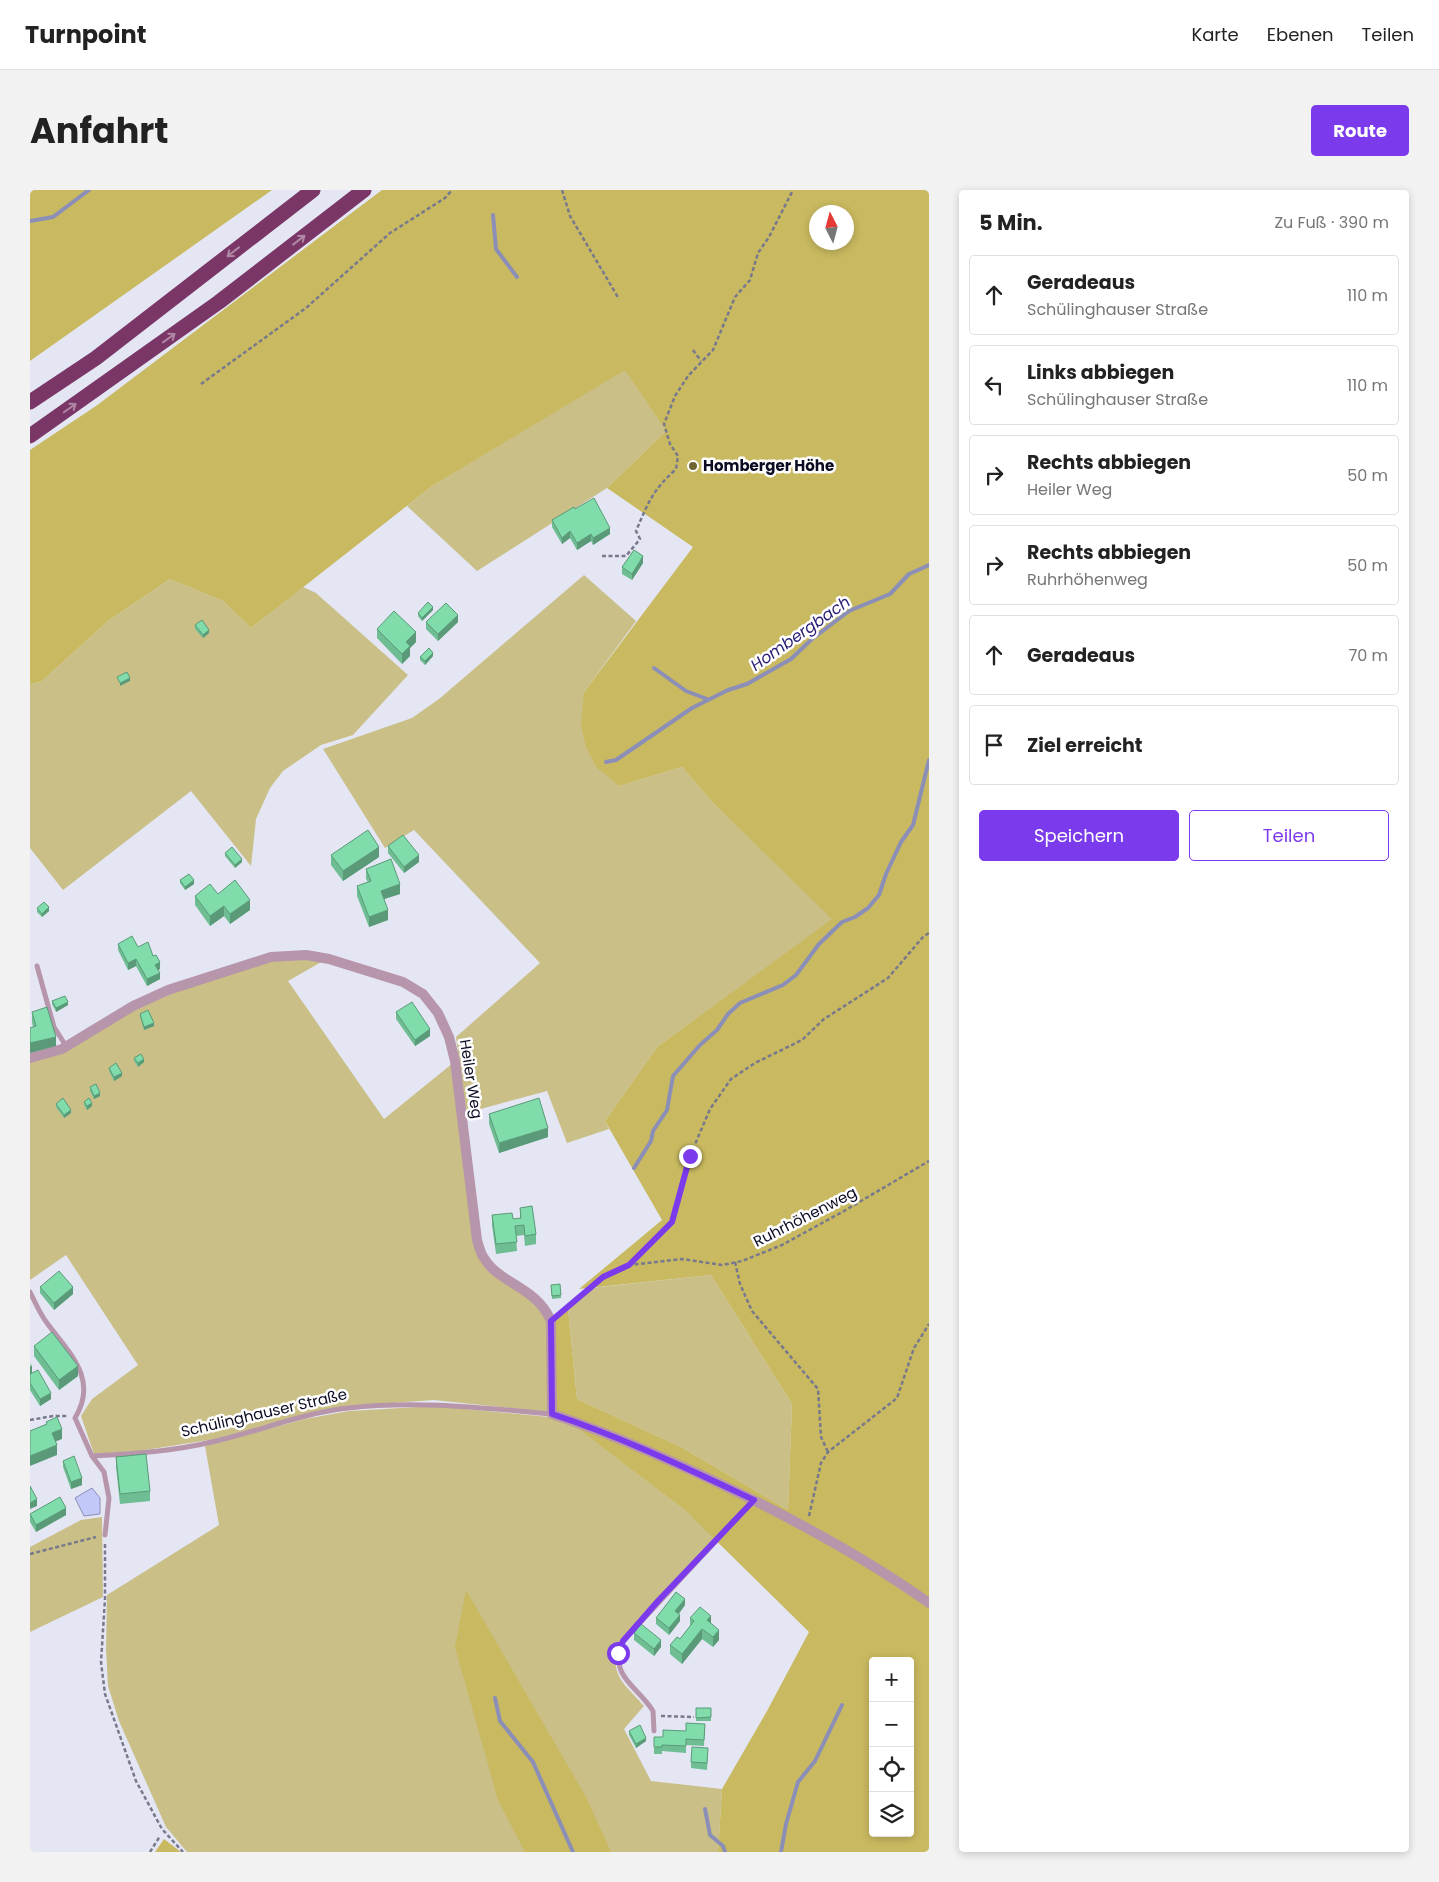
<!DOCTYPE html>
<html lang="de">
<meta charset="utf-8">
<style>
body{margin:0;font-family:Poppins,sans-serif;background:#f2f2f2;color:#222}
.controls{position:absolute;right:15px;bottom:15px;display:grid;overflow:hidden;border-radius:5px;box-shadow:0 2px 8px #0003}
.controls button{width:45px;height:45px;display:grid;place-items:center;padding:0;border:0;border-bottom:1px solid #e0e0e0;background:#fff;color:#222;font:25px sans-serif}
.compass{position:absolute;left:779px;top:15px;width:45px;height:45px;border-radius:50%;background:#fff;box-shadow:0 2px 8px #0003;rotate:354deg}
.stop{position:absolute;width:15px;height:15px;margin:-11px;border:4px solid #7c3aed;border-radius:50%;background:#fff}
.stop.end{background:#7c3aed;border-color:#fff;box-shadow:0 1px 5px #0008}
.list{margin:0;padding:0;list-style:none}
h2{display:flex;justify-content:space-between;align-items:center;height:65px;margin:0;padding:0 20px;font-size:21px}
h2 small{font-size:16px;font-weight:400;color:#767676}
.list li{display:grid;grid-template-columns:32px 1fr auto;gap:15px;align-items:center;box-sizing:border-box;height:80px;margin:0 10px 10px;padding:0 10px;border:1px solid #e0e0e0;border-radius:5px}
.list b{display:block;font-size:19px;white-space:nowrap}
.list p{margin:0;font-size:16px;white-space:nowrap;color:#767676}
.list em{font-size:16px;font-style:normal;color:#767676}
.actions{display:flex;gap:10px;padding:15px 20px}
.actions a{flex:1;padding:11px 0;border:1px solid #7c3aed;border-radius:5px;text-align:center;font-size:18px;color:#7c3aed}
.actions .main{background:#7c3aed;color:#fff}
.icon{flex:none;width:28px;height:28px;fill:none;stroke:currentColor;stroke-width:2;stroke-linecap:round;stroke-linejoin:round}
.map{position:relative;flex:none;width:899px;height:1662px;overflow:hidden;border-radius:5px}
header{display:flex;align-items:center;gap:30px;box-sizing:border-box;height:70px;padding:0 25px;background:#fff;border-bottom:1px solid #e0e0e0}
header strong{font-size:24px}
nav{display:flex;gap:28px;margin-inline-start:auto;font-size:18px}
.intro{display:flex;align-items:center;justify-content:space-between;box-sizing:border-box;height:120px;padding:0 30px}
h1{margin:0;font-size:35px}
.button{padding:12px 22px;border-radius:5px;background:#7c3aed;color:#fff;font-size:18px;font-weight:700}
main{display:flex;gap:30px;padding:0 30px}
aside{flex:1;background:#fff;border-radius:5px;box-shadow:0 2px 8px #0003}
.map>svg:first-child{display:block}
</style>
<header>
<strong>Turnpoint</strong>
<nav><a>Karte</a><a>Ebenen</a><a>Teilen</a></nav>
</header>
<div class="intro"><h1>Anfahrt</h1><a class="button">Route</a></div>
<main>
<div class="map">
<svg width="899" height="1662" viewBox="0 0 899 1662">
<rect width="100%" height="100%" fill="#e4e6f4"/>
<g fill="#c9bf87">
<path d="M595,179L636,241L577,298L447,381L377,316L401,297Z"/>
<path d="M554,385L606,431L554,502L590,596L652,577L682,612L803,729L627,857L575,931L579,939L537,953L517,901L436,923L426,847L510,773L384,640L355,658L293,559L382,528L409,509Z"/>
<path d="M140,389L193,411L221,438L273,397L286,403L378,485L323,545L291,555L253,581L240,598L226,629L221,676L161,601L33,700L0,658V494L11,492L78,431Z"/>
<path d="M257,768L293,771L258,791L354,929L423,873L450,1069L506,1113L518,1132L517,1222L404,1210L318,1216L185,1249L109,1261L64,1264L51,1226L62,1209L108,1175L36,1065L0,1090V871C87,828 160,788 257,768Z"/>
<path d="M681,1085L762,1214L758,1320L651,1257L547,1209L538,1119L561,1098Z"/>
<path d="M405,1216L519,1227L544,1235L657,1322L685,1347L590,1451C578,1485 593,1492 614,1516L594,1539L621,1591L692,1599L688,1662H157L136,1637L89,1531L78,1496L76,1459L77,1405L189,1335L175,1256L275,1229L319,1221Z"/>
<path d="M72,1327L73,1407L0,1442V1357L51,1330Z"/>
</g>
<g fill="#c9b960" fill-rule="evenodd">
<path d="M0,0H242L0,171Z"/>
<path d="M352,0H899V1662H688L692,1599L737,1521L779,1442L657,1322L546,1237L520,1223L522,1132L538,1119L547,1209L651,1257L758,1320L762,1214L681,1085L549,1099L632,1030L575,931L627,857L802,729L682,612L652,577L590,596L567,578L556,557L551,536L554,502L663,357L577,298L636,241L595,180L401,297L221,438L193,411L140,389L78,431L11,492L0,494V260L66,216ZM786,22H816V52H786ZM843,1471H880V1643H843Z"/>
<path d="M436,1400L556,1607L581,1662H495L468,1610L425,1457Z"/>
<path d="M134,1649L151,1662H125Z"/>
</g>
<path fill="#c2c8f8" stroke="#8b8fb8" d="M62,1298L70,1308V1324L54,1326L45,1308Z"/>
<g fill="none" stroke-linecap="round" stroke-linejoin="round">
<g stroke="#8b8fb8" stroke-width="4">
<path d="M463,25L466,59L487,87"/>
<path d="M0,31L23,27L59,0"/>
<path d="M624,478L656,501L677,509"/>
<path d="M576,572L586,570L662,518L698,500L717,494L761,469L782,449L819,421L860,404L879,384L899,375"/>
<path d="M604,978L621,951L623,941L637,920L643,886L670,855L687,840L698,824L710,813L753,795L766,785L789,754L812,732L825,727L838,718L849,705L856,684L871,652L883,635L899,570"/>
<path d="M465,1508L470,1531L503,1572L543,1662"/>
<path d="M675,1619L680,1645L693,1656L695,1662"/>
<path d="M751,1662L756,1634L768,1592L785,1571L812,1515"/>
</g>
<g stroke="#78798c" stroke-width="2.5" stroke-dasharray="4 2.5" stroke-linecap="butt">
<path d="M532,0L540,26L589,109"/>
<path d="M663,160L671,171"/>
<path d="M171,194L276,118L360,43L415,8L422,0"/>
<path d="M572,366H596L610,349L606,341C618,313 622,301 646,279L648,266L640,254L634,234L645,206L658,186L683,160L705,107L720,90L728,63L739,47L763,0"/>
<path d="M705,1072L710,1094L722,1121L788,1199L791,1247L798,1262"/>
<path d="M599,1075L642,1032L660,966L680,919L701,889L725,873L772,850L794,829L858,788L893,747L899,743"/>
<path d="M530,1124L573,1087L599,1075L652,1069L692,1075L712,1071L752,1055L814,1021L899,971"/>
<path d="M0,1230L23,1226H38"/>
<path d="M779,1326L791,1273L798,1262L867,1208L884,1158L899,1134"/>
<path d="M75,1354V1409L71,1472L75,1504L106,1591L132,1639L153,1662"/>
<path d="M0,1364L66,1347"/>
<path d="M631,1526L664,1527"/>
<path d="M120,1662L130,1646"/>
</g>
<g stroke="#b795ab" stroke-width="5">
<path d="M7,776L24,837L36,856"/>
<path d="M0,1102C5,1112 10,1124 17,1133C39,1163 69,1189 45,1228L62,1266L74,1282L79,1308L75,1345"/>
<path d="M62,1266C104,1264 145,1261 186,1251C230,1241 273,1223 318,1218C386,1210 454,1218 522,1224"/>
<path d="M624,1541L623,1521C607,1495 578,1487 593,1451L724,1310"/>
</g>
<path stroke="#b795ab" stroke-width="10" d="M0,868L32,859L103,816L138,800L241,767L276,765L299,769L373,792L393,804L408,823L419,847L425,871L447,1050C449,1056 450,1063 454,1068C469,1094 506,1096 521,1131L522,1224C576,1242 629,1265 680,1289C756,1325 830,1364 899,1413"/>
<g stroke="#793666" stroke-width="15">
<path d="M0,212L66,168L283,0"/>
<path d="M0,246L189,112L334,0"/>
</g>
</g>
<g fill="#6fbd93">
<path d="M545,319L580,344L563,355L561,351L547,360L540,348L532,354L522,337V330Z"/>
<path d="M613,373L602,390L592,384V377Z"/>
<path d="M403,420L392,431L388,426V423Z"/>
<path d="M396,432H428L408,451L396,439Z"/>
<path d="M165,435L179,443L173,448L165,439Z"/>
<path d="M347,439L386,452L380,458V466L372,474L347,448Z"/>
<path d="M403,466L395,475L390,470V467Z"/>
<path d="M358,656L389,672L374,683L358,663Z"/>
<path d="M195,663L212,672L205,678L195,666Z"/>
<path d="M301,665L349,667L313,691L301,675Z"/>
<path d="M336,679L370,704L354,709L358,730L339,737L327,706V696L338,692L336,689Z"/>
<path d="M150,690L164,694L155,700L150,693Z"/>
<path d="M188,704L220,720L200,734L194,726L180,736L165,715V706Z"/>
<path d="M7,718L19,721L12,727L7,722Z"/>
<path d="M88,754L108,757L123,766L130,779L128,780L130,789L117,796L106,776L98,780L88,760Z"/>
<path d="M22,811L38,815L26,822L22,814Z"/>
<path d="M2,822L26,856L3,837L2,832Z"/>
<path d="M366,822L400,846L385,856L366,829Z"/>
<path d="M110,824L124,836L114,840L110,827Z"/>
<path d="M104,868L114,872L108,877L104,871Z"/>
<path d="M79,878L92,886L84,891L79,881Z"/>
<path d="M60,897L70,906L64,909L60,901Z"/>
<path d="M54,912L62,916L57,920L54,915Z"/>
<path d="M26,914L41,923L34,928L26,917Z"/>
<path d="M459,924L518,947L469,963L459,934Z"/>
<path d="M490,1018L506,1044V1054L495,1056L494,1045L486,1046L487,1061L466,1064L462,1035V1025L483,1029L490,1028Z"/>
<path d="M521,1095L531,1105V1108L522,1109Z"/>
<path d="M10,1097L43,1104L24,1120L10,1103Z"/>
<path d="M4,1156L48,1186L29,1200L4,1166Z"/>
<path d="M0,1172L2,1183L21,1209L10,1216L0,1200Z"/>
<path d="M86,1267L120,1301V1311L90,1314L86,1277Z"/>
<path d="M33,1271L52,1295L41,1299L33,1277Z"/>
<path d="M0,1324L36,1325L6,1342L0,1332Z"/>
<path d="M655,1415L649,1424L650,1431L639,1445L626,1434V1428Z"/>
<path d="M660,1428L681,1433L689,1450L683,1457L672,1449L652,1474L640,1464V1455L650,1449L660,1436Z"/>
<path d="M604,1443L631,1457L624,1466L604,1450Z"/>
<rect x="666" y="1518" width="15" height="13"/>
<path d="M675,1534L674,1556L656,1555V1563L632,1561V1564H624V1547H633L656,1541Z"/>
<path d="M599,1541L616,1551L606,1558L599,1545Z"/>
<path d="M678,1565L677,1580L661,1578V1572Z"/>
</g>
<g fill="#5a9a78">
<path d="M580,338V344L563,355V348Z"/>
<path d="M540,341V348L532,354V348Z"/>
<path d="M561,344V351L547,360V353Z"/>
<path d="M613,366V373L602,390V384Z"/>
<path d="M403,417V420L392,431V428Z"/>
<path d="M428,425V432L408,451V444Z"/>
<path d="M179,440V443L173,448V445Z"/>
<path d="M386,442V452L380,458V466L372,474V464L376,452Z"/>
<path d="M403,463V466L395,475V471Z"/>
<path d="M100,488V491L90,496V493Z"/>
<path d="M349,657V667L313,691V681Z"/>
<path d="M389,665V672L374,683V677Z"/>
<path d="M212,669V672L205,678V675Z"/>
<path d="M164,690V694L155,700V697Z"/>
<path d="M370,694V704L351,710V701Z"/>
<path d="M220,710V720L200,734V724Z"/>
<path d="M194,716V726L180,736V726Z"/>
<path d="M19,717V721L12,727V724Z"/>
<path d="M358,720V730L339,737V727Z"/>
<path d="M106,769V776L98,780V773Z"/>
<path d="M130,772V779L125,781V775Z"/>
<path d="M130,783V789L117,796V789Z"/>
<path d="M38,812V815L26,822V818Z"/>
<path d="M124,833V836L114,840V837Z"/>
<path d="M400,839V846L385,856V850Z"/>
<path d="M26,847V856L0,863V853Z"/>
<path d="M114,869V872L108,877V873Z"/>
<path d="M92,883V886L84,891V887Z"/>
<path d="M70,903V906L64,909V906Z"/>
<path d="M62,913V916L57,920V916Z"/>
<path d="M41,920V923L34,928V925Z"/>
<path d="M518,938V947L469,963V953Z"/>
<path d="M43,1097V1104L24,1120V1113Z"/>
<path d="M2,1175V1188L0,1190V1177Z"/>
<path d="M48,1176V1186L29,1200V1190Z"/>
<path d="M21,1203V1209L10,1216V1209Z"/>
<path d="M32,1239V1249L22,1253V1243Z"/>
<path d="M27,1255V1265L0,1276V1266Z"/>
<path d="M52,1288V1295L41,1299V1292Z"/>
<path d="M7,1309V1316L0,1319V1313Z"/>
<path d="M36,1318V1325L6,1342V1335Z"/>
<path d="M655,1409V1415L645,1428V1421Z"/>
<path d="M650,1425V1431L639,1445V1438Z"/>
<path d="M681,1426V1436L677,1430Z"/>
<path d="M672,1439V1449L652,1474V1464Z"/>
<path d="M689,1440V1450L683,1457V1447Z"/>
<path d="M631,1450V1457L624,1466V1459Z"/>
<path d="M616,1548V1551L606,1558V1554Z"/>
</g>
<g fill="#81dcab" stroke="#5a9a78">
<path d="M564,308L580,338L563,348L561,344L547,353L540,341L532,348L522,330L544,317L545,319Z"/>
<path d="M604,360L613,366L602,384L592,377Z"/>
<path d="M398,412L403,417L392,428L388,423Z"/>
<path d="M416,413L428,425L408,444L396,432Z"/>
<path d="M364,421L386,442L376,452L380,456L372,464L347,439Z"/>
<path d="M172,430L179,440L173,445L165,435Z"/>
<path d="M399,458L403,463L395,471L390,467Z"/>
<path d="M97,482L100,488L90,493L87,487Z"/>
<path d="M338,640L349,657L313,681L301,665Z"/>
<path d="M373,645L389,665L374,677L358,656Z"/>
<path d="M202,657L212,669L205,675L195,663Z"/>
<path d="M361,669L370,694L351,701L358,720L339,727L327,696L341,691L336,679Z"/>
<path d="M159,684L164,690L155,697L150,690Z"/>
<path d="M205,690L220,710L200,724L194,716L180,726L165,706L180,694L188,704Z"/>
<path d="M14,712L19,717L12,724L7,718Z"/>
<path d="M102,746L108,757L118,752L123,766L126,765L130,772L125,775L130,783L117,789L106,769L98,773L88,754Z"/>
<path d="M35,806L38,812L26,818L22,811Z"/>
<path d="M382,812L400,839L385,850L366,822Z"/>
<path d="M17,817L26,847L0,853V838L6,836L2,822Z"/>
<path d="M118,820L124,833L114,837L110,824Z"/>
<path d="M111,864L114,869L108,873L104,868Z"/>
<path d="M86,873L92,883L84,887L79,878Z"/>
<path d="M66,894L70,903L64,906L60,897Z"/>
<path d="M33,908L41,920L34,925L26,914Z"/>
<path d="M59,908L62,913L57,916L54,912Z"/>
<path d="M509,908L518,938L469,953L459,924Z"/>
<path d="M502,1016L506,1044L495,1046L494,1035L485,1036L487,1052L466,1054L462,1025L482,1023L483,1029L491,1028L490,1018Z"/>
<path d="M29,1081L43,1097L24,1113L10,1097Z"/>
<path d="M530,1094L531,1105L522,1106L521,1095Z"/>
<path d="M22,1142L48,1176L29,1190L4,1156Z"/>
<path d="M8,1180L21,1203L10,1209L0,1193V1184Z"/>
<path d="M27,1227L32,1239L22,1243L27,1255L0,1266V1241L17,1234L16,1232Z"/>
<path d="M116,1264L120,1301L90,1304L86,1267Z"/>
<path d="M44,1266L52,1288L41,1292L33,1271Z"/>
<path d="M0,1296L7,1309L0,1313Z"/>
<path d="M30,1307L36,1318L6,1335L0,1324Z"/>
<path d="M646,1402L655,1409L645,1421L650,1425L639,1438L626,1428Z"/>
<path d="M670,1417L681,1426L677,1430L689,1440L683,1447L672,1439L652,1464L640,1455L647,1447L650,1449L664,1431L660,1428Z"/>
<path d="M611,1434L631,1450L624,1459L604,1443Z"/>
<path d="M666,1518H681V1527L666,1528Z"/>
<path d="M656,1533L675,1534L674,1550L656,1549V1556L632,1555V1557H624V1547H633V1540L656,1541Z"/>
<path d="M610,1535L616,1548L606,1554L599,1541Z"/>
<path d="M662,1557L678,1558L677,1573L661,1572Z"/>
</g>
<defs><path id="oneway-shaft" d="M-6 0H5M1.5-3L5.5 0L1.5 3" fill="none" stroke-width="1.6" stroke-linecap="round" stroke-linejoin="round" transform="scale(1.25)"/></defs>
<g stroke="#af86a3">
<use href="#oneway-shaft" transform="translate(269 50) rotate(-38)"/>
<use href="#oneway-shaft" transform="translate(203 62) rotate(142)"/>
<use href="#oneway-shaft" transform="translate(139 148) rotate(-36)"/>
<use href="#oneway-shaft" transform="translate(40 218) rotate(-35)"/>
</g>
<g fill="none" stroke-linecap="round" stroke-linejoin="round">
<path stroke="#7c3aed" stroke-width="6" d="M588,1463L593,1451L628,1411L724,1310C658,1279 592,1247 522,1224L521,1131L573,1087L599,1075L642,1032L660,966"/>
</g>
<circle fill="#6f6532" stroke="#fff" stroke-width="2" cx="663" cy="276" r="5"/>
<g text-anchor="middle" stroke-width="5" stroke-linejoin="round" paint-order="stroke">
<g font-size="15" font-weight="bold" fill="#0b0b23" stroke="#fff" text-anchor="start">
<text x="673" y="281">Homberger Höhe</text>
</g>
<g font-size="15" fill="#0b0b23" stroke="#fff">
<text transform="translate(441 889) rotate(81)" y="5">Heiler Weg</text>
<text transform="translate(775 1027) rotate(-27)" y="5">Ruhrhöhenweg</text>
<text transform="translate(234 1223) rotate(-13)" y="5">Schülinghauser Straße</text>
</g>
<g font-size="16" font-style="italic" fill="#271d75" stroke="#fff">
<text transform="translate(770 443) rotate(-35)" y="6">Hombergbach</text>
</g>
</g>
</svg>
<div class="controls">
<button>+</button>
<button>−</button>
<button><svg class="icon" aria-label="locate" viewBox="0 0 24 24"><circle cx="12" cy="12" r="6"/><path d="M12 2v4M12 18v4M2 12h4M18 12h4"/></svg></button>
<button><svg class="icon" aria-label="layers" viewBox="0 0 24 24"><path d="M12 4l9 5-9 5-9-5zM3 14l9 5 9-5"/></svg></button>
</div>
<svg class="compass" viewBox="-18 -18 36 36"><path d="M0-13l5 13h-10z" fill="#e53935"/><path d="M0 13l5-13h-10z" fill="#767676"/></svg>
<div class="stop" style="left:588px;top:1463px"></div>
<div class="stop end" style="left:660px;top:966px"></div>
</div>
<aside>
<h2>5 Min.<small>Zu Fuß · 390 m</small></h2>
<ul class="list">
<li><svg class="icon" aria-label="ahead" viewBox="0 0 24 24"><path d="M12 20V5M6 11l6-6 6 6"/></svg><div><b>Geradeaus</b><p>Schülinghauser Straße</p></div><em>110 m</em></li>
<li><svg class="icon" aria-label="left" viewBox="0 0 24 24"><path d="M17 20v-9H6M10 6l-5 5 5 5"/></svg><div><b>Links abbiegen</b><p>Schülinghauser Straße</p></div><em>110 m</em></li>
<li><svg class="icon" aria-label="right" viewBox="0 0 24 24"><path d="M7 20v-9h11M14 6l5 5-5 5"/></svg><div><b>Rechts abbiegen</b><p>Heiler Weg</p></div><em>50 m</em></li>
<li><svg class="icon" aria-label="right" viewBox="0 0 24 24"><path d="M7 20v-9h11M14 6l5 5-5 5"/></svg><div><b>Rechts abbiegen</b><p>Ruhrhöhenweg</p></div><em>50 m</em></li>
<li><svg class="icon" aria-label="ahead" viewBox="0 0 24 24"><path d="M12 20V5M6 11l6-6 6 6"/></svg><div><b>Geradeaus</b></div><em>70 m</em></li>
<li><svg class="icon" aria-label="arrive" viewBox="0 0 24 24"><path d="M6 21V4h12l-3 4 3 4H6"/></svg><div><b>Ziel erreicht</b></div></li>
</ul>
<div class="actions"><a class="main">Speichern</a><a>Teilen</a></div>
</aside>
</main>
